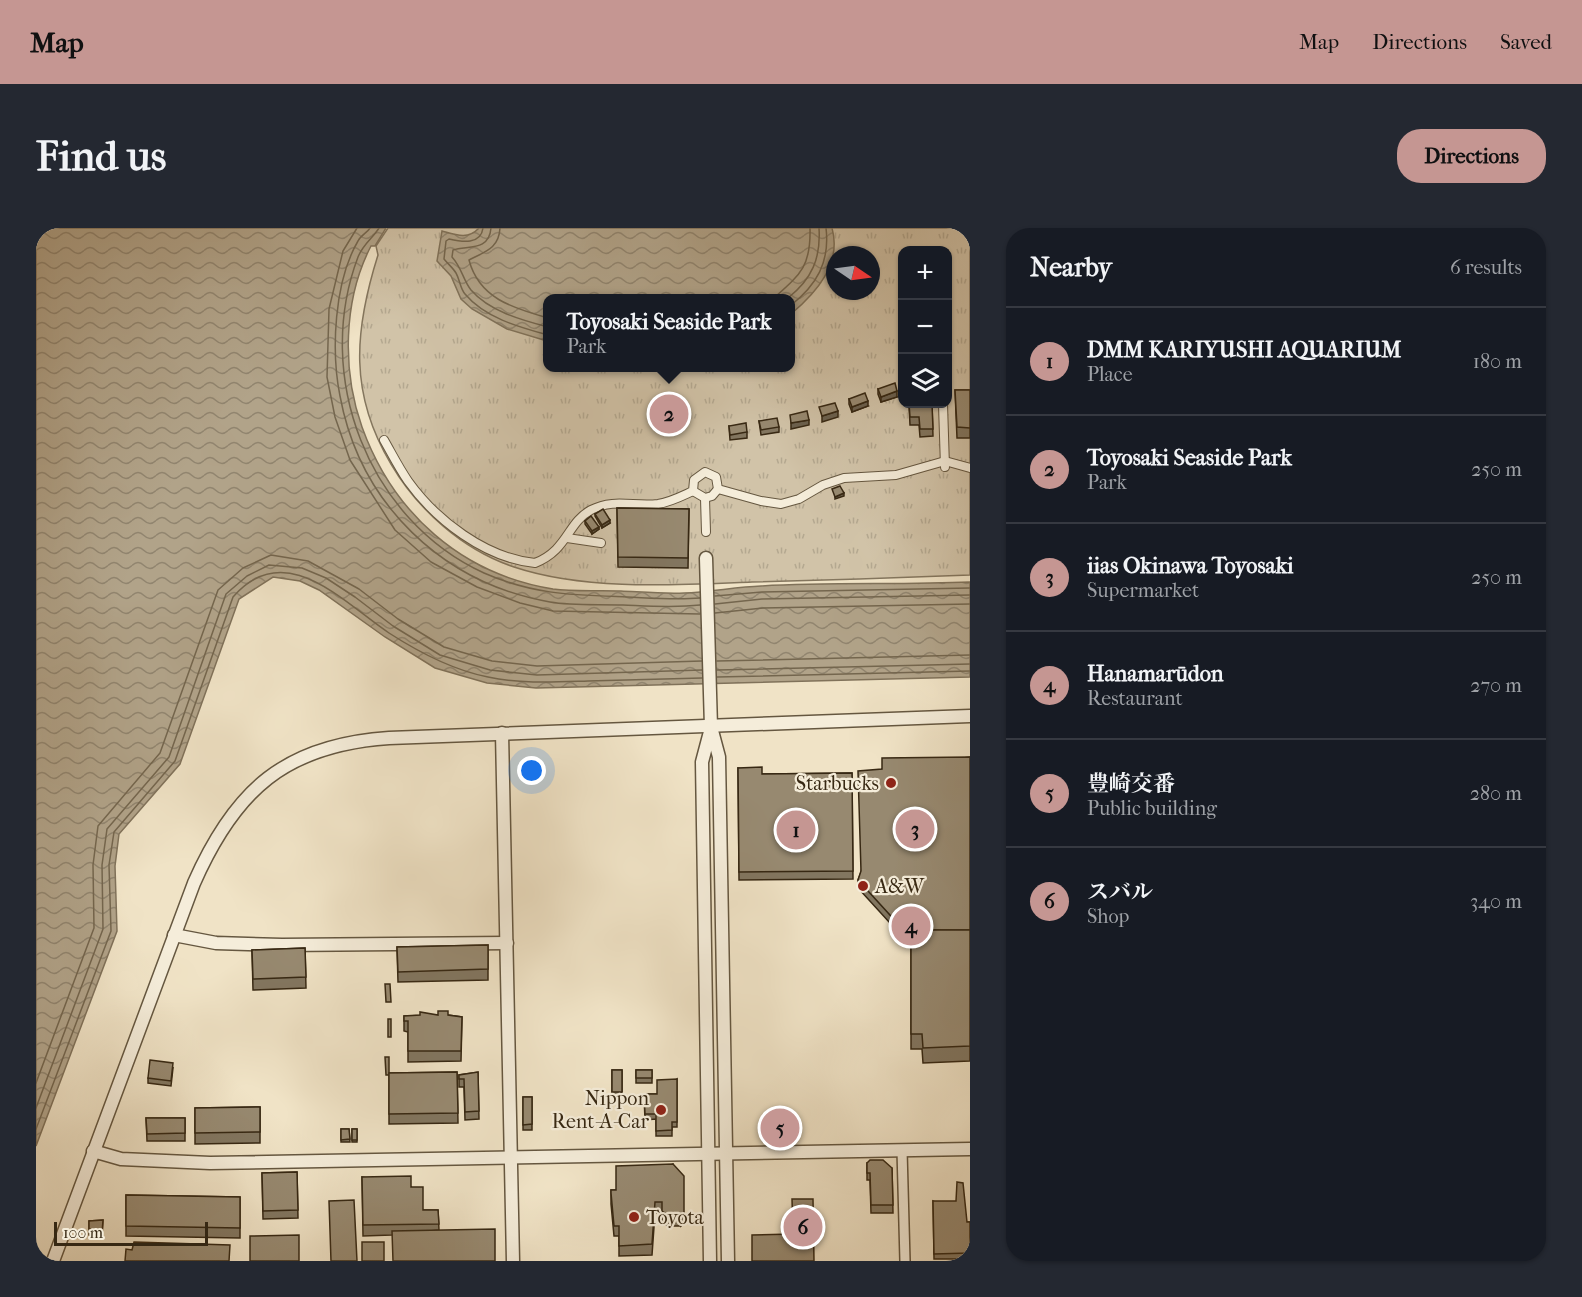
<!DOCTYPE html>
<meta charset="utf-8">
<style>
body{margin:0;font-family:"IM FELL French Canon","Noto Serif JP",serif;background:#242831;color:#f1f3f6}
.controls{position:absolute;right:18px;top:18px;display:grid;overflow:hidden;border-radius:12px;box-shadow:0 2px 4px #0004}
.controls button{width:54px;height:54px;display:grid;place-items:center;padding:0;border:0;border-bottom:2px solid #363941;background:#171b24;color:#f1f3f6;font:30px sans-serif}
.compass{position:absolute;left:790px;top:18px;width:54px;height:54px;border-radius:50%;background:#171b24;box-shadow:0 2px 4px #0004;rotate:103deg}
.scale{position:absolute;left:18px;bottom:15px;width:154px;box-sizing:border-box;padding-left:6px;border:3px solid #372813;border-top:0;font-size:16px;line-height:21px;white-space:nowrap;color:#372813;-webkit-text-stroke:4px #f5edda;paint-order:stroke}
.you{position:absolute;left:496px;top:543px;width:21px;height:21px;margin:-15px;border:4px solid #fff;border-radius:50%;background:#1a73e8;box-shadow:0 0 0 9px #1a73e833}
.badge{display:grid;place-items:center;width:39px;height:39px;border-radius:50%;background:#c59692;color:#111;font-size:20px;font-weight:700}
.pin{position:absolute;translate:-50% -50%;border:3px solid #fff;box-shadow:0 2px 6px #0006}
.popup{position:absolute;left:507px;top:66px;width:252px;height:78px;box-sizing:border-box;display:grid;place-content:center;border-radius:12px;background:#171b24;filter:drop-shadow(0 2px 4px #0005);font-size:20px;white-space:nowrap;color:#9ea1a6}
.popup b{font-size:22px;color:#f1f3f6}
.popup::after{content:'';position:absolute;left:50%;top:100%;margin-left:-12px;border:12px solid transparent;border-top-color:#171b24}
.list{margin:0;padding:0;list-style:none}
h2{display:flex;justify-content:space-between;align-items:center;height:78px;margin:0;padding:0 24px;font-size:26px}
h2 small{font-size:20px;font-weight:400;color:#9ea1a6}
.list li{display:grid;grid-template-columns:39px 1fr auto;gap:18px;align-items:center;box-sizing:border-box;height:108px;padding:0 24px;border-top:2px solid #363941}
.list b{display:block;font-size:22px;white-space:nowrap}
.list p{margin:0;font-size:20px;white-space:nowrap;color:#9ea1a6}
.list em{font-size:20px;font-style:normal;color:#9ea1a6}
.icon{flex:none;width:33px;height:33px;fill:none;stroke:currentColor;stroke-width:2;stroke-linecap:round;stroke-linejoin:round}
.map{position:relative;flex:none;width:934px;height:1033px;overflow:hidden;border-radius:24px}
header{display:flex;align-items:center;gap:36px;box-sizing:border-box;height:84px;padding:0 30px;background:#c59692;color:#111}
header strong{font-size:28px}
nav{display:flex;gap:33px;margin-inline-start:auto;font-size:21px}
.intro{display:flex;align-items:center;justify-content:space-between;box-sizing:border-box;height:144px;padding:0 36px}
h1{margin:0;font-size:42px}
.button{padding:15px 27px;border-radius:24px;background:#c59692;color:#111;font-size:21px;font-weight:700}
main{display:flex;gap:36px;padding:0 36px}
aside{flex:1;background:#171b24;border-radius:24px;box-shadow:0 2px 4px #0004}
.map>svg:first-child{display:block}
</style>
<header>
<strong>Map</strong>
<nav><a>Map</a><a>Directions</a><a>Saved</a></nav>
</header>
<div class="intro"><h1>Find us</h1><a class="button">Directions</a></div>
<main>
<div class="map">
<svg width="934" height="1033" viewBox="0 0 934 1033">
<defs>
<pattern id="park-tufts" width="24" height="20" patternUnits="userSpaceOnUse" patternTransform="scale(1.5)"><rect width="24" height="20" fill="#d1c3a8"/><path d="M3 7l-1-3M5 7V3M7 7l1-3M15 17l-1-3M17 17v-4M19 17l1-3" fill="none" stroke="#b4a890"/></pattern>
<pattern id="water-waves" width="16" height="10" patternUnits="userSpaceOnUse" patternTransform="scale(1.5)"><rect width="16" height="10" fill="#b1a389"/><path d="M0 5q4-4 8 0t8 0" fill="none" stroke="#91856f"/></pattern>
</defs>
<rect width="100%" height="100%" fill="#f0e3c6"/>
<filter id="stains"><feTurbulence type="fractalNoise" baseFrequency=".00333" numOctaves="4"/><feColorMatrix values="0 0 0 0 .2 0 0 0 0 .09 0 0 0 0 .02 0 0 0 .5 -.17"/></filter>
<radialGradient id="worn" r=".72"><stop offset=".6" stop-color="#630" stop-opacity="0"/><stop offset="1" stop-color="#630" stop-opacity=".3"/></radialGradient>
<path fill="url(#park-tufts)" stroke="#84765e" stroke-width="1.5" fill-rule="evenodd" d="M352,0H934V347C861,350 789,352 716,354C640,357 550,363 478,339C427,322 382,282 355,236C313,166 318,103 342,27L340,18ZM867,22H912V176H867ZM799,27H835V63H799ZM512,70H754V140H512Z"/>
<g fill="url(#water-waves)" stroke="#80725a" stroke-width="1.5">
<path d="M0,0H350L339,18H335C307,72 306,143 326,199C357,285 425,346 517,361C539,364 563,362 585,363C606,364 628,366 648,365C674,364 700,359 725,358C795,354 865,357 934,354V449L500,460L451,455L399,440L349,409L283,362L264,353L237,349L203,371L144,536L83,606L79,638L81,703L0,918Z"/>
<path d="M443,0H796C806,36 780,65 755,86L754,70H512L511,113L471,101L436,81L425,71L415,48L401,33L406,3C420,7 432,12 443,0Z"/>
</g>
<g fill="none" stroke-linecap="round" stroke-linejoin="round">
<g stroke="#74664e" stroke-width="1.5">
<path d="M321,0L307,23L293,81L291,149L299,189L314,232L359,302L395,334L441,359L484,375L517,383L664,386"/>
<path d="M334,0C331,5 325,7 322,13C298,54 295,123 304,168C324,276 406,355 514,374C537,378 563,376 587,377C612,378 638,380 664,377"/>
<path d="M343,0C336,11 327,16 322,29C277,148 332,292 448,345C498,367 538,367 591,369C615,370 639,372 664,370"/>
<path d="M447,0C445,17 426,14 413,11L410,13L408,31C412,36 417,40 420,45C424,52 424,60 429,66C449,90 483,99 512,107"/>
<path d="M455,0C453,24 431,17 417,22L416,29C426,40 427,52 435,62C453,83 485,92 512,99"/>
<path d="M464,0C463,21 448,24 433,32C443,70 476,80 512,90"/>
<path d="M738,70C765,46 775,38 774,0"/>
<path d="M752,70C776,51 785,30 783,0"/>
<path d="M754,78C781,57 794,34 790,0"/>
<path d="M679,368L726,364L934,360"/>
<path d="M679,376L726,371L934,367"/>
<path d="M679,385L727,380L934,376"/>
<path d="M681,433L934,427"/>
<path d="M681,442L934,436"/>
<path d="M681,449L934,443"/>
<path d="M0,855L58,700L57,637L62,598L124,525L182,362L207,340L235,327L272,333L323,361L362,391L408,419L456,433L501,438L666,433"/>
<path d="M0,880L67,701L66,637L71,601L133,529L190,366L211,348L233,337L266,340L290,350L319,369L357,398L404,427L454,442L501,447L666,442"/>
<path d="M0,901L75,703L73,637L78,604L139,533L197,369C249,309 307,374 353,405C384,425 416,442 452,449C485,456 519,454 552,453C590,452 628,451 666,450"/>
</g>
<defs>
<g id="pedestrian">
<path d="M907,176L909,239"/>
<path d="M348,212C356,226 363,240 372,253C400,292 449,330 499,335C532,322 531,295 555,282C578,270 598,279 622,276C635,274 646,268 657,263L658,252L669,244L680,249L682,261L725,273L745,276L763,271L787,257L808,250L860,247L909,233L934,240"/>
<path d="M657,263L669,270L676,268L682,261"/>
<path d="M669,270L670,304"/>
<path d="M531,310L565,315"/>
</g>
<path id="minor" d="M866,922L869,1033"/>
<g id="tertiary">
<path d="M670,330L675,499L683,529L692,1033"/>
<path d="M466,505L477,1033"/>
<path d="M138,707L180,715L246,717L471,715"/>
<path d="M57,923L85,931L174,935L934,921"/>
<path d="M17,1033L158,655C199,562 249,517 353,510L934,488"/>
<path d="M674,1033L666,534L675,500"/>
</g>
</defs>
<use href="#pedestrian" stroke="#655740" stroke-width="10"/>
<use href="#minor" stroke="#655740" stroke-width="12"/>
<use href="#tertiary" stroke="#655740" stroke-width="15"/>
<use href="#pedestrian" stroke="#f5edda" stroke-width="8"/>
<use href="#minor" stroke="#f5edda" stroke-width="9"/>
<use href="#tertiary" stroke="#f5edda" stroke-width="12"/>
</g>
<g fill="#827660" stroke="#372813" stroke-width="1.5">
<path d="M842,161L861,169L845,174L842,166Z"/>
<path d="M919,162H934V210H921Z"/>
<path d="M813,171L832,178L816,184L813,176Z"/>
<path d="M873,176H896L897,208L884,209L883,197H874Z"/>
<path d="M723,193L743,199V204L725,207Z"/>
<path d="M693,198L711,204V210L694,212Z"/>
<path d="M581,280L653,281L652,340L582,339Z"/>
<path d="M559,286L574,295L566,300L559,288Z"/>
<path d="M549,293L563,301L556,306L549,296Z"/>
<path d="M934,529V833L887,835L886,821H875V718L822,660V652L825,644L846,541Z"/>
<path d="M702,540L726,546L816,545L817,651L703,652Z"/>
<path d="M452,717V752L362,754L361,719Z"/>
<path d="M269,720L270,760L217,762L216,722Z"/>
<path d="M402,787H412L426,789L425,833L372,834V804L368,803V788Z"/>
<path d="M137,840L135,858L112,855V850Z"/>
<rect x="576" y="842" width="10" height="27"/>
<rect x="600" y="842" width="16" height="13"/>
<path d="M421,844L422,895L353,896V845Z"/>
<path d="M442,844L443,891L429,892L428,859H423V847Z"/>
<path d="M641,851V899H636V908H620V891L609,892L608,866H621Z"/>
<rect x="487" y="869" width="9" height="33"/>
<path d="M224,879V915L159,916V880Z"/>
<path d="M751,888V906H736V889Z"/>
<path d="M110,890H149V913H111Z"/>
<path d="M305,901H313L314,914H305Z"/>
<rect x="316" y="901" width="5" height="13"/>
<path d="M831,935L856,940L857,985H835L834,952H831Z"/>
<path d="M637,936L648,995L645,998H632L626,994V985H619L616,1027L583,1028V1008H578L575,976V962H580Z"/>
<path d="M261,944L262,990L227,991L226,945Z"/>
<path d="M326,949L375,959L387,982H402L403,1002L356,1007L327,1008Z"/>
<path d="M90,967L204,969V1010L90,1008Z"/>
<path d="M897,973L931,994H934V1031H898Z"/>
<path d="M67,992L66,1010L53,1007V993Z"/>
</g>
<g fill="#6a604e" stroke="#372813" stroke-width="1.5">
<path d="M861,163V169L845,174V169Z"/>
<path d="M832,173V178L816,184V179Z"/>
<path d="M802,183V189L786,194V188Z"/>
<path d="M773,192V197L755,201V195Z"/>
<path d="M808,265V268L799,271V269Z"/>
<path d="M574,292V295L566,300V297Z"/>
<path d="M563,299V301L556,306V303Z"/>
<path d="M648,985V995L645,998V987Z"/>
</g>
<g fill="#978970" stroke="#372813" stroke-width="1.5">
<path d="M859,155L861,163L845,169L842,161Z"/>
<path d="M919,162H934V200L921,199Z"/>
<path d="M829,165L832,173L816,179L813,171Z"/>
<path d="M799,175L802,183L786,188L783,179Z"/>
<path d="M873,176H896L897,201H884L883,189H874Z"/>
<path d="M771,183L773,192L755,195L754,187Z"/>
<path d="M741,190L743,199L725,202L723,193Z"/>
<path d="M710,195L711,204L694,207L693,198Z"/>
<path d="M804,258L808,265L799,269L796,261Z"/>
<path d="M581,280L653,281L652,330L582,329Z"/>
<path d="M567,281L574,292L566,297L559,286Z"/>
<path d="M555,288L563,299L556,303L549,293Z"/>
<path d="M934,529V702H875V710L822,652L825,643L822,543L846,541V530Z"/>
<path d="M726,539V546L816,545L817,643L703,644L702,540Z"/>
<path d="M875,702H934V818L887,820L886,806H875Z"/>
<path d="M452,717V741L362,744L361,719Z"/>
<path d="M269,720L270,749L217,751L216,722Z"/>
<path d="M349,756H354L355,774H350Z"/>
<path d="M402,783H412V787L426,789L425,823H372V793H368V788L384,787V784L402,787Z"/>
<rect x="352" y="791" width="3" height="18"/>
<path d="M349,829H353V847H350Z"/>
<path d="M114,832L137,835L135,853L112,850Z"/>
<rect x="576" y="842" width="10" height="22"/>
<rect x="600" y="842" width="16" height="8"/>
<path d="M421,844L422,885L353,886V845Z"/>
<path d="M442,844L443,883L429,884L428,851H423V847Z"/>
<path d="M641,851V894H636V902L620,903V886H609L608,866H621V852Z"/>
<path d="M487,869H496V896L487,897Z"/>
<path d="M224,879V904L159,905V880Z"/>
<path d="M751,888V900L736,901V889Z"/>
<path d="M110,890H149V905L111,906Z"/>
<path d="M305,901H313L314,911L305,912Z"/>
<rect x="316" y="901" width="5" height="11"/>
<path d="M834,932H847L856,940L857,977H835L834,945H831V935Z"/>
<path d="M637,936L648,948V985L645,987H632L626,983V974H619L616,1016L583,1018V998H578L575,965V962H580V938Z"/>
<path d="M261,944L262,982L227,983L226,945Z"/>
<path d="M375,948V959H387V982H402L403,996L327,997L326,949Z"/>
<path d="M921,954L927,955L931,994H934V1025L898,1026L897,973H920Z"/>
<path d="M90,967L204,969V1000L90,998Z"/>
<path d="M756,971H777L778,1033H716V1007L757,1006Z"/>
<path d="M318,972L321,1033H295L293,973Z"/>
<path d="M67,992L66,1005L53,1001V993Z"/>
<path d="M459,1001V1033H357L356,1003Z"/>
<path d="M263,1007V1033H214V1008Z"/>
<path d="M98,1014L194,1017L193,1033H89L90,1021L96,1022Z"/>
<rect x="326" y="1014" width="22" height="19"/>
</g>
<g fill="#8f2418" stroke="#f5edda" stroke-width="2">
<circle cx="855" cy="555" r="6"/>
<circle cx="827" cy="658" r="6"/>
<circle cx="625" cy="882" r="6"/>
<circle cx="598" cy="989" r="6"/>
</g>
<g text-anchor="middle" stroke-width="4.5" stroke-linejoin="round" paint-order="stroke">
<g font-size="20" fill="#372813" stroke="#f5edda" text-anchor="end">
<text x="843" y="562">Starbucks</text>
<text x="839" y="665" text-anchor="start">A&amp;W</text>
<text x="613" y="877">Nippon<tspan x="613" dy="23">Rent-A-Car</tspan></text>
<text x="610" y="996" text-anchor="start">Toyota</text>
</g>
</g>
<rect width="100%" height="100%" filter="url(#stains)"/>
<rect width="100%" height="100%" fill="url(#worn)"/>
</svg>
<div class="controls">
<button>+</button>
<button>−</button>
<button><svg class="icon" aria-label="layers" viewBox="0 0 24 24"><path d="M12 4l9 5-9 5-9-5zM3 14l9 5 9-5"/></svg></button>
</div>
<svg class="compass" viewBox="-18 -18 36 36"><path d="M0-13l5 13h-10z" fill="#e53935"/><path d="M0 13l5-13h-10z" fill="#9ea1a6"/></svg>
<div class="scale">100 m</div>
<div class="you"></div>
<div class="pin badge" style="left:760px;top:602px">1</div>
<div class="pin badge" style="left:633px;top:186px">2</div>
<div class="popup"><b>Toyosaki Seaside Park</b>Park</div>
<div class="pin badge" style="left:879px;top:601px">3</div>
<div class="pin badge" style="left:875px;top:698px">4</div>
<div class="pin badge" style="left:744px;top:900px">5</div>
<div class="pin badge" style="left:767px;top:999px">6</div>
</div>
<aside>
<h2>Nearby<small>6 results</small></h2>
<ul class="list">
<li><span class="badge">1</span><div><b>DMM KARIYUSHI AQUARIUM</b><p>Place</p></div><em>180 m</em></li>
<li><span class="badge">2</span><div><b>Toyosaki Seaside Park</b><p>Park</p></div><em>250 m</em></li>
<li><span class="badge">3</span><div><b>iias Okinawa Toyosaki</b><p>Supermarket</p></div><em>250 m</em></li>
<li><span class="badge">4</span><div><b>Hanamarūdon</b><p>Restaurant</p></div><em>270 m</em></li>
<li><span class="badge">5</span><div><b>豊崎交番</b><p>Public building</p></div><em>280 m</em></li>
<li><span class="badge">6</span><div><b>スバル</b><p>Shop</p></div><em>340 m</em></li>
</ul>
</aside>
</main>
